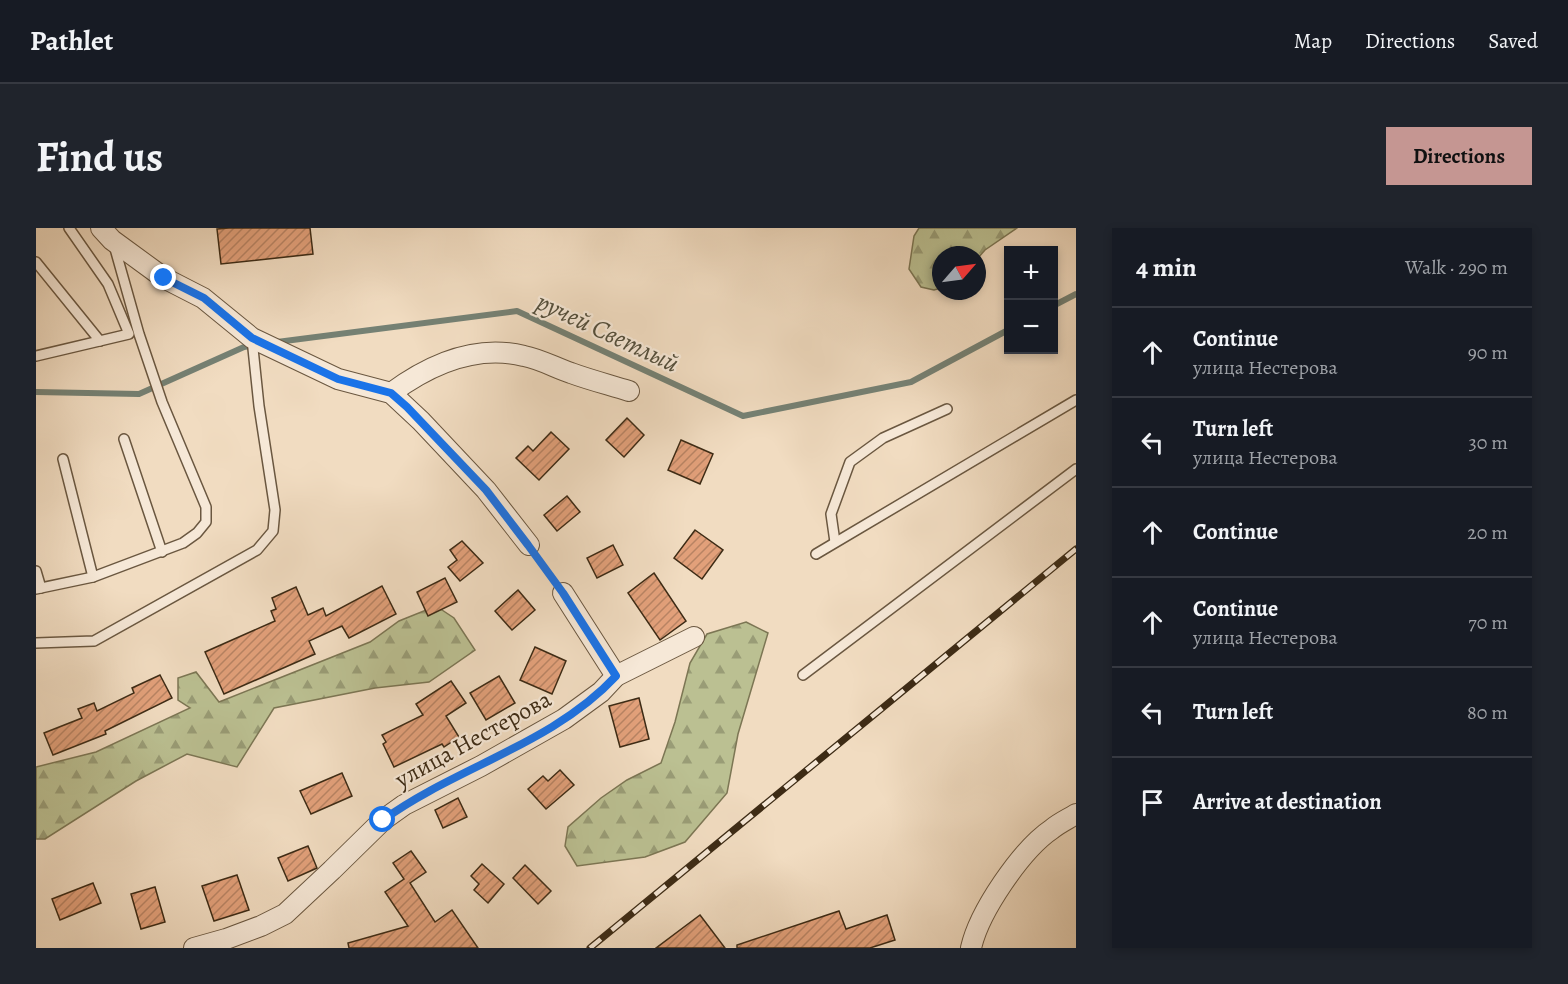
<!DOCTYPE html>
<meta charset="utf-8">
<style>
body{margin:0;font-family:Alegreya,serif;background:#20242c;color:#f1f3f6}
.controls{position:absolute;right:18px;top:18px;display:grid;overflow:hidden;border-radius:0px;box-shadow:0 3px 9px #0003}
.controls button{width:54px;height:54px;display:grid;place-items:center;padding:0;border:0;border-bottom:2px solid #363941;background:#171b24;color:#f1f3f6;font:30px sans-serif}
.compass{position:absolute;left:896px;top:18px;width:54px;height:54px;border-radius:50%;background:#171b24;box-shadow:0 3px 9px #0003;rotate:62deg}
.stop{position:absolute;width:18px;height:18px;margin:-14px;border:4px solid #1a73e8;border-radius:50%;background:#fff}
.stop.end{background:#1a73e8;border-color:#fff;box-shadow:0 2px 6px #0008}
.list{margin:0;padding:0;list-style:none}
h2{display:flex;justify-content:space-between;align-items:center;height:78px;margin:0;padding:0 24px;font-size:26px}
h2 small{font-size:20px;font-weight:400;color:#9ea1a6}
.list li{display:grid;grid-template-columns:39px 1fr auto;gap:18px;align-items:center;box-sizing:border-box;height:90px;padding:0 24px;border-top:2px solid #363941}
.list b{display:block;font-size:22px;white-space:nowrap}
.list p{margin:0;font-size:20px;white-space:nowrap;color:#9ea1a6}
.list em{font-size:20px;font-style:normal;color:#9ea1a6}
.icon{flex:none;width:33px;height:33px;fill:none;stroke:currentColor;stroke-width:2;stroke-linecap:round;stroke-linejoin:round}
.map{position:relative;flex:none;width:1040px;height:720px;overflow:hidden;border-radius:0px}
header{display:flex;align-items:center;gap:36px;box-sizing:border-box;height:84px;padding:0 30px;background:#171b24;border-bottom:2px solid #363941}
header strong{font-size:28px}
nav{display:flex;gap:33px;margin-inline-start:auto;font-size:21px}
.intro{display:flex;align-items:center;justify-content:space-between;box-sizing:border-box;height:144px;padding:0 36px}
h1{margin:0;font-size:42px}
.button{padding:15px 27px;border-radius:0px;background:#c59692;color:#111;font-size:21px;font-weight:700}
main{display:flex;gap:36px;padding:0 36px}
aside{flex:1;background:#171b24;border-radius:0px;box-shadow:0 3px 9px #0003}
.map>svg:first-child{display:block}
</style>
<header>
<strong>Pathlet</strong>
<nav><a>Map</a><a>Directions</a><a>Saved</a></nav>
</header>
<div class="intro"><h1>Find us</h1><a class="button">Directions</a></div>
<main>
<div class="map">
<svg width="1040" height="720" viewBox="0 0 1040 720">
<defs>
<pattern id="forest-firs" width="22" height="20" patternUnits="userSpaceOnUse" patternTransform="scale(1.5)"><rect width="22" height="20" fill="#bbc092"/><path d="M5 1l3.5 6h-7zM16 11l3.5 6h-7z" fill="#999c76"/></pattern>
<pattern id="building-hatch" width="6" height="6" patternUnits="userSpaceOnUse" patternTransform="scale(1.5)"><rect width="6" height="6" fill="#e2a07a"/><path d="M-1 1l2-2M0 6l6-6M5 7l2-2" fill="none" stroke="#b88363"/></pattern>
</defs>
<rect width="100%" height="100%" fill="#f1dcc1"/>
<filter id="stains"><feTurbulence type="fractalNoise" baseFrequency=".00333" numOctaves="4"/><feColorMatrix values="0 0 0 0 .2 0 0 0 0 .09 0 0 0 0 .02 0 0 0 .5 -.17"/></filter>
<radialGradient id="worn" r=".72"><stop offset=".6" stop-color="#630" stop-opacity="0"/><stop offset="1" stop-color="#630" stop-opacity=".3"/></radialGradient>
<g fill="url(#forest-firs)" stroke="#7c7654" stroke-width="1.5">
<path d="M883,0H981L949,22L941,31V27H905V60L898,62L885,59L873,41L878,8Z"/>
<path d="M400,378L418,390L439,422L393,454L339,460L238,480L201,539L151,526L100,553L9,611H0V539L60,524L154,480L142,472V450L160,444L183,474L334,414L363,393Z"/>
<path d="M710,394L732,405L702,506L691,565L649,614L609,629L541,638L529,618L532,599L565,570L591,552L625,535L639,494L654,435L671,406Z"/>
</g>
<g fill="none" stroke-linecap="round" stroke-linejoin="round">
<g stroke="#758174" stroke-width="6">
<path d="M1017,78L1040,66"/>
<path d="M241,114L481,83L707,188L875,154L972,102"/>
<path d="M0,164L103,166L208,119L219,117"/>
</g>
</g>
<g fill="url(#building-hatch)" stroke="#3d2b15" stroke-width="1.5">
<path d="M193,0H274L277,26L185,36L181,1Z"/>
<path d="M591,190L608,207L588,229L570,212Z"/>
<path d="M515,204L533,221L503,252L480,230L492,218L497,223Z"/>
<path d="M645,212L677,226L664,256L632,242Z"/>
<path d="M531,268L544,284L521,303L508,287Z"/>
<path d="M659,302L687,322L666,351L638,330Z"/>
<path d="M426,313L447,335L424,353L412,339L421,332L414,322Z"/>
<path d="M577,317L587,337L561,350L551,330Z"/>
<path d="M618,345L650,393L624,412L592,365Z"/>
<path d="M409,350L421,374L392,388L381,364Z"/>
<path d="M346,358L360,386L313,410L306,398L273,413L279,426L188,466L169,424L239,393L235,383L240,381L236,370L260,359L272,387L287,380L290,388Z"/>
<path d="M482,362L499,382L476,402L459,383Z"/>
<path d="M499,419L530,433L516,466L484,452Z"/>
<path d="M124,447L136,470L69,503L70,506L17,527L8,505L46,490L42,481L58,475L61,483L98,465L96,460Z"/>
<path d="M463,448L479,475L450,492L434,465Z"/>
<path d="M415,453L430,475L410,488L423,509L408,519L406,516L358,539L347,516L350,514L346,507L387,487L380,476Z"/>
<path d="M603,470L613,511L584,519L573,478Z"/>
<path d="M524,542L538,557L510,581L492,561L507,548L512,553Z"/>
<path d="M306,545L316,568L275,586L264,563Z"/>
<path d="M422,570L431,589L407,600L399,582Z"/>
<path d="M272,618L281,640L252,653L242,630Z"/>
<path d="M375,623L390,644L374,655L399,694L416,682L442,720H313L312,715L372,698L349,664L368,651L357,635Z"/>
<path d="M446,636L468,656L452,675L438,662L443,656L435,648Z"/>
<path d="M489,637L515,663L502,676L477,650Z"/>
<path d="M201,647L213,682L178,693L166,658Z"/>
<path d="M57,655L65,675L24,692L16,671Z"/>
<path d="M119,659L129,694L105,701L95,666Z"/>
<path d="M803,683L810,701L851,687L859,712L834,720H701V717Z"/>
<path d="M664,687L689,720H620Z"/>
</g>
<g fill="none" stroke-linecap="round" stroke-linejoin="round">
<defs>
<g id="lane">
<path d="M0,34L64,113"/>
<path d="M0,128L93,106L72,56L33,0"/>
<path d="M88,211L126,324"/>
<path d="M27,231L57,349"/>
<path d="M799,314L795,286L814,234L847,210L911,181"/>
<path d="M780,326L1040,172"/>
<path d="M0,343L5,360"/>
<path d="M0,361L57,349L147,315L161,305L170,294V279L126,174L103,106L78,17"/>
<path d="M0,415L58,413L221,322L237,303L239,282L223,178L216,111"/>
<path d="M767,447L1040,241"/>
</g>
<g id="street">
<path d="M65,0L76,12L128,50L167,70L216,110L302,151L355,165L385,193L450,262L493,317"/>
<path d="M355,165C393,137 440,116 488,128C504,131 520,140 535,145C554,152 574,157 593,163"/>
<path d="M527,365L580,448"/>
<path d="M158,720L190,711L225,698L249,686L296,642L347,592L368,577L445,538L528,491L565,464L580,448L658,409"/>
<path d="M935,720C943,684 985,622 1016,601C1023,595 1032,591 1040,586"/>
</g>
</defs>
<use href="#lane" stroke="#6a5740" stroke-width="12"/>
<use href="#street" stroke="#6a5740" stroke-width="22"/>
<path stroke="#3d2b15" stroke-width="4" stroke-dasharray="4.5 3" stroke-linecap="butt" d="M503,332L516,351"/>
<use href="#lane" stroke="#f6e8d7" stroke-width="9"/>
<use href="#street" stroke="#f6e8d7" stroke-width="20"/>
<defs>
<path id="rail" d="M554,720L1040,321"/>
</defs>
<use href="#rail" stroke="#3d2b15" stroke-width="7"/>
<use href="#rail" stroke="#f6e8d7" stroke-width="4.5" stroke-dasharray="14" stroke-linecap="butt"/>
</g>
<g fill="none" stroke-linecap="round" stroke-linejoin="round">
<path stroke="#1a73e8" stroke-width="8" d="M128,50L168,70L216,110L302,151L355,165L371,179L450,262L492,317L527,365L580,448C517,516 420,539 347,592"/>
</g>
<g text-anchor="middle" stroke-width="4.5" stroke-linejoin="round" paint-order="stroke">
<g font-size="24" fill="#3d2b15" stroke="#f6e8d7">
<text transform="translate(437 511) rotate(-29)" y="8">улица Нестерова</text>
</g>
<g font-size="26" font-style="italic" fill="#544f3c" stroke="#f6e8d7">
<text transform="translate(572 104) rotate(25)" y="9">ручей Светлый</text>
</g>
</g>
<rect width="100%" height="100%" filter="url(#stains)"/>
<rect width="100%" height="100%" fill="url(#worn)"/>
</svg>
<div class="controls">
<button>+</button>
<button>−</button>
</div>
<svg class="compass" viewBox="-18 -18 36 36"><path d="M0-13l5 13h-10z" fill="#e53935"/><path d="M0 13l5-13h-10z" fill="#9ea1a6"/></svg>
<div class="stop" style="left:347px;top:592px"></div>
<div class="stop end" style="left:128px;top:50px"></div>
</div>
<aside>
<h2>4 min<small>Walk · 290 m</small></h2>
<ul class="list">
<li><svg class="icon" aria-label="ahead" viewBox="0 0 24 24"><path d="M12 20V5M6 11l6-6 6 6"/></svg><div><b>Continue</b><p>улица Нестерова</p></div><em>90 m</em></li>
<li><svg class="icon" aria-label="left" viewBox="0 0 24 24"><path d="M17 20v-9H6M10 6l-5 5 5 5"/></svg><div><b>Turn left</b><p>улица Нестерова</p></div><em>30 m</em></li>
<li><svg class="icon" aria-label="ahead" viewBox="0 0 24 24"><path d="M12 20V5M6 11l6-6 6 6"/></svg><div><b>Continue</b></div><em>20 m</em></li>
<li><svg class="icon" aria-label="ahead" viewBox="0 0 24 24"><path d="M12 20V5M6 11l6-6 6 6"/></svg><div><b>Continue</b><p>улица Нестерова</p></div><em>70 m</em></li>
<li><svg class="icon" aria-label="left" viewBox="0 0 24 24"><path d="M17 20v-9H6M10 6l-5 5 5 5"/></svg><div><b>Turn left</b></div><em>80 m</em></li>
<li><svg class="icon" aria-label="arrive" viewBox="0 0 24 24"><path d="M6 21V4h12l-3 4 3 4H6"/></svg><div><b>Arrive at destination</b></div></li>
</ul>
</aside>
</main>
